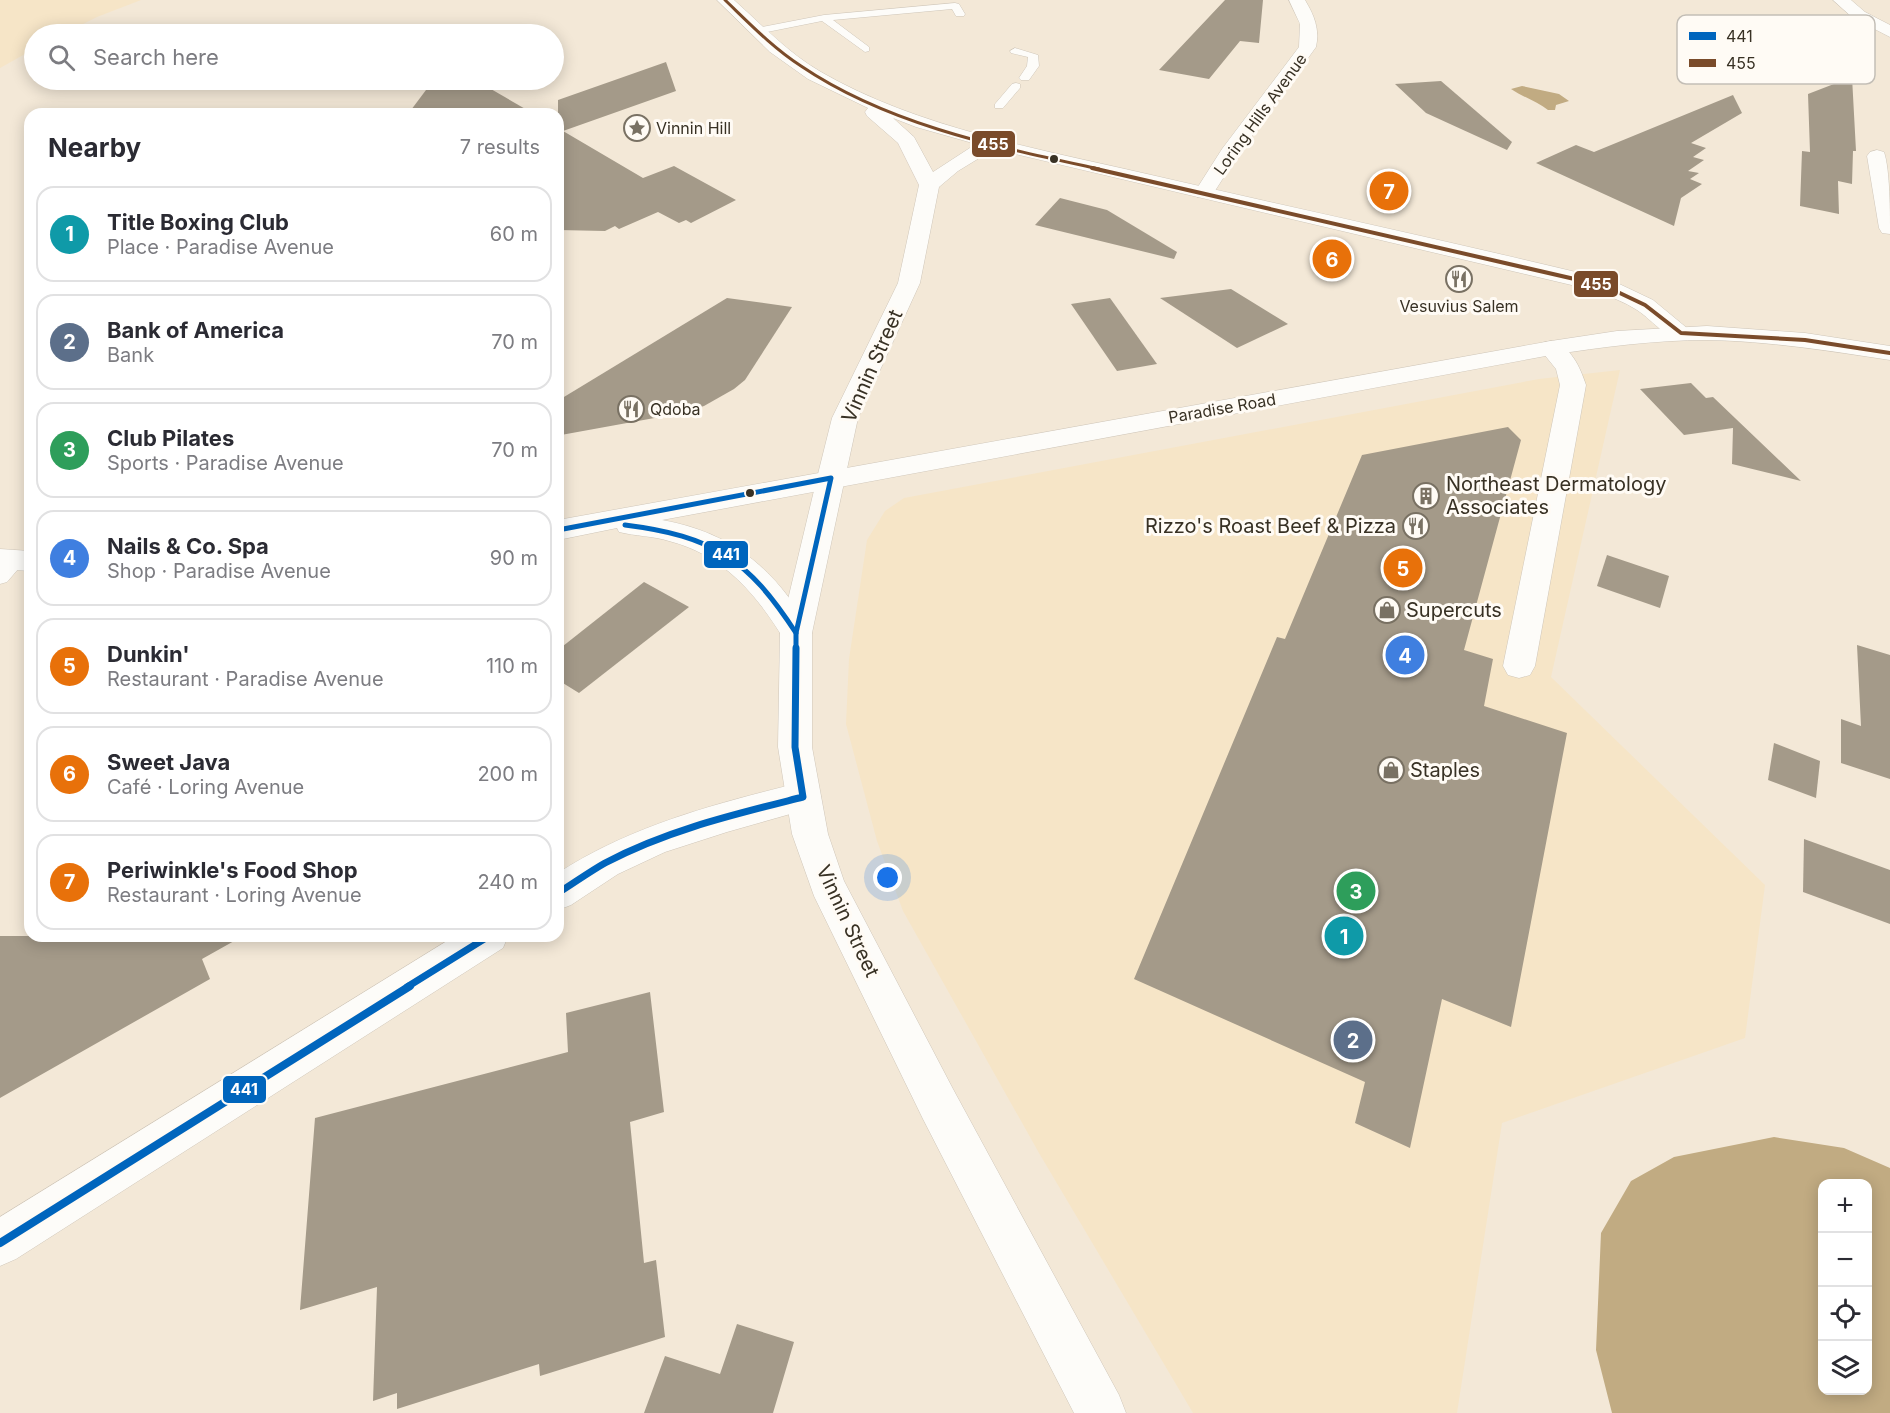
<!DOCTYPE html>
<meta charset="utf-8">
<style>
body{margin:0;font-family:Inter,sans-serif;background:#f2f2f3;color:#2b2b33}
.controls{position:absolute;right:18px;bottom:18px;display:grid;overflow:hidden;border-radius:12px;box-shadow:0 3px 15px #0003}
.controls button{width:54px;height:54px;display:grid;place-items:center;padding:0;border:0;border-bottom:2px solid #e1e1e2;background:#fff;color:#2b2b33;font:30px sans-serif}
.you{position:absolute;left:888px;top:878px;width:21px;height:21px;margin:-15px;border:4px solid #fff;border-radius:50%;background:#1a73e8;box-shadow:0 0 0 9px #1a73e833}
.badge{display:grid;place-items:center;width:39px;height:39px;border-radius:50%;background:#797163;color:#fff;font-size:20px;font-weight:700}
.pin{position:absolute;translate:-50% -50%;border:3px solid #fff;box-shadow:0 2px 6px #0006}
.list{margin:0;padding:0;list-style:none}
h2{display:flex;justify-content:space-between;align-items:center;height:78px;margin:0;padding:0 24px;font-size:26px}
h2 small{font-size:20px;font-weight:400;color:#7c7c81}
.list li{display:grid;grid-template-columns:39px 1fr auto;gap:18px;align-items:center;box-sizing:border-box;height:96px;margin:0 12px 12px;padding:0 12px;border:2px solid #e1e1e2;border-radius:18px}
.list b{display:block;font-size:22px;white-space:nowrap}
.list p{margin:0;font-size:20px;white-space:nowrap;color:#7c7c81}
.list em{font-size:20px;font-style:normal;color:#7c7c81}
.icon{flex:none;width:33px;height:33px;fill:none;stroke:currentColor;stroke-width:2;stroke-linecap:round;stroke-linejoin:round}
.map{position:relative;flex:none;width:1890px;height:1413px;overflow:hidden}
.search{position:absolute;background:#fff;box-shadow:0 3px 15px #0003;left:24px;top:24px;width:540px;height:66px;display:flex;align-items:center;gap:15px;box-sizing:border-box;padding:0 21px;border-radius:33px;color:#7c7c81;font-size:22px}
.panel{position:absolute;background:#fff;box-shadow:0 3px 15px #0003;left:24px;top:108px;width:540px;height:834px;border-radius:18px}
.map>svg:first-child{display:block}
</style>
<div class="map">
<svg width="1890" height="1413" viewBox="0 0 1890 1413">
<rect width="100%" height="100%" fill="#f3e8d7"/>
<g fill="#f6e5c7">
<path d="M0,0H141L97,17L63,34H34V49L0,68Z"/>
<path d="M1620,370L1551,677L1765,885L1745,1038L1502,1123L1457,1413H1193L1039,1153L903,911L877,841L846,724L849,659L867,540L885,511L904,498L1539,379Z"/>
</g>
<g fill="#c1ab82" fill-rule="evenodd">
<path d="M1522,86L1559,94L1569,101L1556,105L1555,110H1548C1538,102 1523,97 1511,89Z"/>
<path d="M1774,1137L1844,1148L1890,1168V1413H1612L1596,1350L1601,1233L1631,1181L1674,1157ZM1822,1184H1868V1390H1822Z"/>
</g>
<g fill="#a49a89">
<path d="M1225,0H1263L1259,43L1240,41L1209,79L1159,70Z"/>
<path d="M666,62L676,91L563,131L643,178L674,166L736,200L691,223L686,220L679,223L658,212L619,229L615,226L605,231L558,230V100Z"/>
<path d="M1852,77L1856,151H1853L1852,184L1838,181L1839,214L1800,206L1802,151L1810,152L1808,94Z"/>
<path d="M477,81L534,114H408L432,82Z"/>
<path d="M1441,81L1512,142L1507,150L1426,113L1395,84Z"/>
<path d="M1733,95L1742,113L1691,143L1706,148L1693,157L1704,160L1688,171L1699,173L1690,179L1702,184L1681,198L1674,226L1536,163L1576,145L1594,152Z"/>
<path d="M1060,198L1107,210L1177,252L1174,259L1035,225Z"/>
<path d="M1231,289L1288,324L1237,348L1160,298Z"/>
<path d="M727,298L792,307L745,380L734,389L704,406L682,413L561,435L559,400Z"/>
<path d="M1110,298L1115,305L1157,364L1117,371L1071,304Z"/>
<path d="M1691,383L1706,398L1713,397L1801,481L1732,464L1733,428L1684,435L1640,389Z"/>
<path d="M1508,427L1521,440L1464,650L1493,659L1484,706L1567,733L1511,1027L1442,999L1410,1148L1355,1123L1365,1082L1134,979L1277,637L1285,639L1362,455Z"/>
<path d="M1607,555L1669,576L1660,608L1597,586Z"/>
<path d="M644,582L689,607L579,693L558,680V650Z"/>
<path d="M1857,645L1890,655V779L1841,763V719L1861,726Z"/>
<path d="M1774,743L1820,761L1816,798L1768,780Z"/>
<path d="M1804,839L1890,870V924L1803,892Z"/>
<path d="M0,936H243L202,959L210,979L0,1098Z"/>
<path d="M650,992L664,1112L630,1122L644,1263L656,1260L665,1337L540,1376L539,1364L397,1409V1393L373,1401L377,1287L300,1310L315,1118L568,1052L566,1013Z"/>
<path d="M737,1324L794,1342L773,1413H644L665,1356L720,1374Z"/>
</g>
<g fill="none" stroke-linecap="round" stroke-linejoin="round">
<defs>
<g id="lane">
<path d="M955,3L959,4L965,14L964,16H956L952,9L833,20L869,47V51L865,52L822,21L757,34L752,31L757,28L824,15Z"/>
<path d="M1015,48L1038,55L1039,66L1029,80H1021L1019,78L1027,66L1028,57L1011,53L1010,51Z"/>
<path d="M1016,83L1020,84V88L1003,108H995V104L1012,84Z"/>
<path d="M17,554L24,555L26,560L7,582L0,584V566L10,555Z"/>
</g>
<g id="street">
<path d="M1289,0H1305C1314,15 1320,29 1316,47L1238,155L1211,197H1197L1194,193L1222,149L1299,47L1300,24Z"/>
<path d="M1833,0H1851L1865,12L1890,25V37L1853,18Z"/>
<path d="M1877,150L1884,152C1890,169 1890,214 1890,234L1882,233L1879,228L1867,156L1870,152Z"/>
<path d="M1551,341C1571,346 1580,367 1586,385L1535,666L1530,675L1519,678L1508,675L1503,666L1560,385L1556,369L1539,348L1542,343Z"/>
</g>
<g id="secondary">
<path d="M717,0H734C762,25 788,53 821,72C918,128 1039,149 1147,174C1302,210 1458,243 1613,281L1653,300L1693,333L1689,338C1668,343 1654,321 1637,310C1625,302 1610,297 1597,291L994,149L958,171L939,187L920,283L858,418L845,478L841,484L831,487L821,484L817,478L832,418L898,283L919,185L898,143L867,116L865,112L868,108L808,79L770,52ZM893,118L916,127L976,144L933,172L914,137Z"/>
<path d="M803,782L815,787L821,797L815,807L727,832L665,852L618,874L571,905L558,910V873C632,825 718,803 803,782Z"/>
<path d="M455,936H508L503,948L16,1259L0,1266V1217Z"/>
</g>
<path id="primary" d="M831,469L841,472L845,478L812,633V747L828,834L844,881L953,1089L1119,1395L1126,1413H1074L923,1119L814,896L792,834L778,747L780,633L817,478L821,472Z"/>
<g id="highway">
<path d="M1707,326L1805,333L1890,346V360C1830,351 1768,341 1707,340C1655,340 1602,347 1551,355L662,520C734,533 776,570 812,633L807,641L796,644L785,641C757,595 724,555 669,541C653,536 635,536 619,532L617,528L558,540V520L1551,341L1617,331Z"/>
<path d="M0,549L30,551V571L0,569Z"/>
</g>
</defs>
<use href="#lane" stroke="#cfc6b9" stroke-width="1"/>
<use href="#street" stroke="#cfc6b9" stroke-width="1"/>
<use href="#secondary" stroke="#cfc6b9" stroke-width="1"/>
<use href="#primary" stroke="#cfc6b9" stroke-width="1"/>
<use href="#highway" stroke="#cfc6b9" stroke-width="1"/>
<use href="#lane" fill="#fdfcf9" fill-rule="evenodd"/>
<use href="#street" fill="#fdfcf9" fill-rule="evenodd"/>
<use href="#secondary" fill="#fdfcf9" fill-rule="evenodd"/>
<use href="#primary" fill="#fdfcf9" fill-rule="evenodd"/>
<use href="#highway" fill="#fdfcf9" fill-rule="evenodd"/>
<defs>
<g id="bus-1-far2">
<path d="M625,525C713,536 748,559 796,633"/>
<path d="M558,530L831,478L796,633V649"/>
</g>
<g id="bus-1-far1">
<path d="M558,893C574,883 589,872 605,863C667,830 736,814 803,797L795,747L796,648"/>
<path d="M407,987L489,936"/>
</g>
<path id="bus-1" d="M0,1243L410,986"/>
<path id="bus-2-far1" d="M725,0C749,23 773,48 801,66C888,125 998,147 1099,169"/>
<path id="bus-2" d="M1092,168L1605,286L1645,305L1681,333L1805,340L1890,353"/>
</defs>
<use href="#bus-1-far2" stroke="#fffbf5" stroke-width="9"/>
<use href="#bus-1-far1" stroke="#fffbf5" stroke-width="11"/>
<use href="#bus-1" stroke="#fffbf5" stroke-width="13"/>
<use href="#bus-2-far1" stroke="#fffbf5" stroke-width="5"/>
<use href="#bus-2" stroke="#fffbf5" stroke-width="7"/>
<use href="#bus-1-far2" stroke="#0065bd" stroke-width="5"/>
<use href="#bus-1-far1" stroke="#0065bd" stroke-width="7"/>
<use href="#bus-1" stroke="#0065bd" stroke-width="8"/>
<use href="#bus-2-far1" stroke="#7a4b2a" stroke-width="3"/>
<use href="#bus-2" stroke="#7a4b2a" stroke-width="4"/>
</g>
<defs>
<symbol id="sight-ring" viewBox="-11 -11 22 22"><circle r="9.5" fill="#fffbf5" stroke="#797163" stroke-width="1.5"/><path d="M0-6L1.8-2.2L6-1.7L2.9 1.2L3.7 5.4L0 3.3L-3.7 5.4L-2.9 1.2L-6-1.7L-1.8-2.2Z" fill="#797163"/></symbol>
<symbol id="restaurant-ring" viewBox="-11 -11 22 22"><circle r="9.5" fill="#fffbf5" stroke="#797163" stroke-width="1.5"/><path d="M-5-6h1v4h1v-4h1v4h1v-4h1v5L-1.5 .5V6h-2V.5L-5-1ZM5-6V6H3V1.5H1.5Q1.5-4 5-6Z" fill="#797163"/></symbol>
<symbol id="building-ring" viewBox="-11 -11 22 22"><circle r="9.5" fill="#fffbf5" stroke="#797163" stroke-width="1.5"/><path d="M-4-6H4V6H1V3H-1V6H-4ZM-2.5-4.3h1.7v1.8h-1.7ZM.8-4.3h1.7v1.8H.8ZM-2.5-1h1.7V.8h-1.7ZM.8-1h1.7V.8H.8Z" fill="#797163"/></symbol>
<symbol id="shop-ring" viewBox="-11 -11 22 22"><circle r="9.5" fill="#fffbf5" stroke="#797163" stroke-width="1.5"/><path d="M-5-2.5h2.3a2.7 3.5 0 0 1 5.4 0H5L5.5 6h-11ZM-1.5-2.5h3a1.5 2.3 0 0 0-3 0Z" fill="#797163"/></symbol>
</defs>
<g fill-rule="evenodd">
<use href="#sight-ring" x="622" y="113" width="30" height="30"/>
<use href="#restaurant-ring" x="1444" y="264" width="30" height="30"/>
<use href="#restaurant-ring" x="616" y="394" width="30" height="30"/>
<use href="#building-ring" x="1411" y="481" width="30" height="30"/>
<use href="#restaurant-ring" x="1401" y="511" width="30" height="30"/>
<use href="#shop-ring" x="1372" y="595" width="30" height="30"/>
<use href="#shop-ring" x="1376" y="755" width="30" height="30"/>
</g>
<g fill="#383124" stroke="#fffbf5" stroke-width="2">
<circle cx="1054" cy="159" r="5"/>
<circle cx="750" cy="493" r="5"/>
</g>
<g text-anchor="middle" stroke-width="6" stroke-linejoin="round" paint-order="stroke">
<g font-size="16" fill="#383124" stroke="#fffbf5">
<text transform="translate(1260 114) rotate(-54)" y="6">Loring Hills Avenue</text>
<text transform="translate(1222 408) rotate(-10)" y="6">Paradise Road</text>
</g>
<g font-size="16" fill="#383124" stroke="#fffbf5" text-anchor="start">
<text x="656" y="134">Vinnin Hill</text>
<text x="1459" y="312" text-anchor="middle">Vesuvius Salem</text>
<text x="650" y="415">Qdoba</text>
</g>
<g font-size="20" fill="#383124" stroke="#fffbf5">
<text transform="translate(872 366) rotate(-66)" y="7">Vinnin Street</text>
<text transform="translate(848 921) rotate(65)" y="7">Vinnin Street</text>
</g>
<g font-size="20" fill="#383124" stroke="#fffbf5" text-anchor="start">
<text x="1446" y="491">Northeast Dermatology<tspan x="1446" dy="23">Associates</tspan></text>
<text x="1396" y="533" text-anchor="end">Rizzo's Roast Beef &amp; Pizza</text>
<text x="1406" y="617">Supercuts</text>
<text x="1410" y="777">Staples</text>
</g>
</g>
<rect x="1677" y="15" width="198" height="69" rx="9" fill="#fffbf5" stroke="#c3beb6" stroke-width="1.5"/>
<rect x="1689" y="32" width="27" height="8" fill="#0065bd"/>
<rect x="1689" y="59" width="27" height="8" fill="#7a4b2a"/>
<g font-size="16" fill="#383124">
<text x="1726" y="42">441</text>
<text x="1726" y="69">455</text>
</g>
<g stroke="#fffbf5" stroke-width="2">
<rect x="971" y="130" width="45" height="28" rx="6" fill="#7a4b2a"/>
<rect x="1573" y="270" width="46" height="28" rx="6" fill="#7a4b2a"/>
<rect x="703" y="540" width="46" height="29" rx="6" fill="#0065bd"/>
<rect x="222" y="1075" width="45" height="29" rx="6" fill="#0065bd"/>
</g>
<g font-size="16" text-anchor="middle" font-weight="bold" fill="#fff">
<text x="993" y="150">455</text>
<text x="1596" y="290">455</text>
<text x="726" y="560">441</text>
<text x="244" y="1095">441</text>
</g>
</svg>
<div class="controls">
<button>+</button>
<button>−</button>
<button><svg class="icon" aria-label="locate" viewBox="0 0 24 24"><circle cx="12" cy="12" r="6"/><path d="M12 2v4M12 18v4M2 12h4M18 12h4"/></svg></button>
<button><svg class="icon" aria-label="layers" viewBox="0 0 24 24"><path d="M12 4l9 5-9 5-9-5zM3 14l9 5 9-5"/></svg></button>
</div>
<div class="you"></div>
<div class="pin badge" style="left:1344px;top:936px;background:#0f9aa8">1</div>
<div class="pin badge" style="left:1353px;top:1040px;background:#5c6f8a">2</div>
<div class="pin badge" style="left:1356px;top:891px;background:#2e9e5b">3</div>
<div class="pin badge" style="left:1405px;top:655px;background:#3f7fe0">4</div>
<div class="pin badge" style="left:1403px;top:568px;background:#e8710a">5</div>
<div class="pin badge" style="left:1332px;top:259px;background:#e8710a">6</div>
<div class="pin badge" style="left:1389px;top:191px;background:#e8710a">7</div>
<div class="search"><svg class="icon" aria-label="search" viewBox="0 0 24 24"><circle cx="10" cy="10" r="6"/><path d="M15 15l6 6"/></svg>Search here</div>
<section class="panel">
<h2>Nearby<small>7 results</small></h2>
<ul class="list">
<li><span class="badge" style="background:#0f9aa8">1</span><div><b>Title Boxing Club</b><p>Place · Paradise Avenue</p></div><em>60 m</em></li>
<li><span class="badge" style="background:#5c6f8a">2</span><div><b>Bank of America</b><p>Bank</p></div><em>70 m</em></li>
<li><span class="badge" style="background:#2e9e5b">3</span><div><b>Club Pilates</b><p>Sports · Paradise Avenue</p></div><em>70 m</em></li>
<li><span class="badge" style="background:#3f7fe0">4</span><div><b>Nails &amp; Co. Spa</b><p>Shop · Paradise Avenue</p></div><em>90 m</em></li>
<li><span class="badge" style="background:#e8710a">5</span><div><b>Dunkin'</b><p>Restaurant · Paradise Avenue</p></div><em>110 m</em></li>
<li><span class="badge" style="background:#e8710a">6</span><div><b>Sweet Java</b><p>Café · Loring Avenue</p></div><em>200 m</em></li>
<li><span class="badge" style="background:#e8710a">7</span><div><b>Periwinkle's Food Shop</b><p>Restaurant · Loring Avenue</p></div><em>240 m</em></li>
</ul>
</section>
</div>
